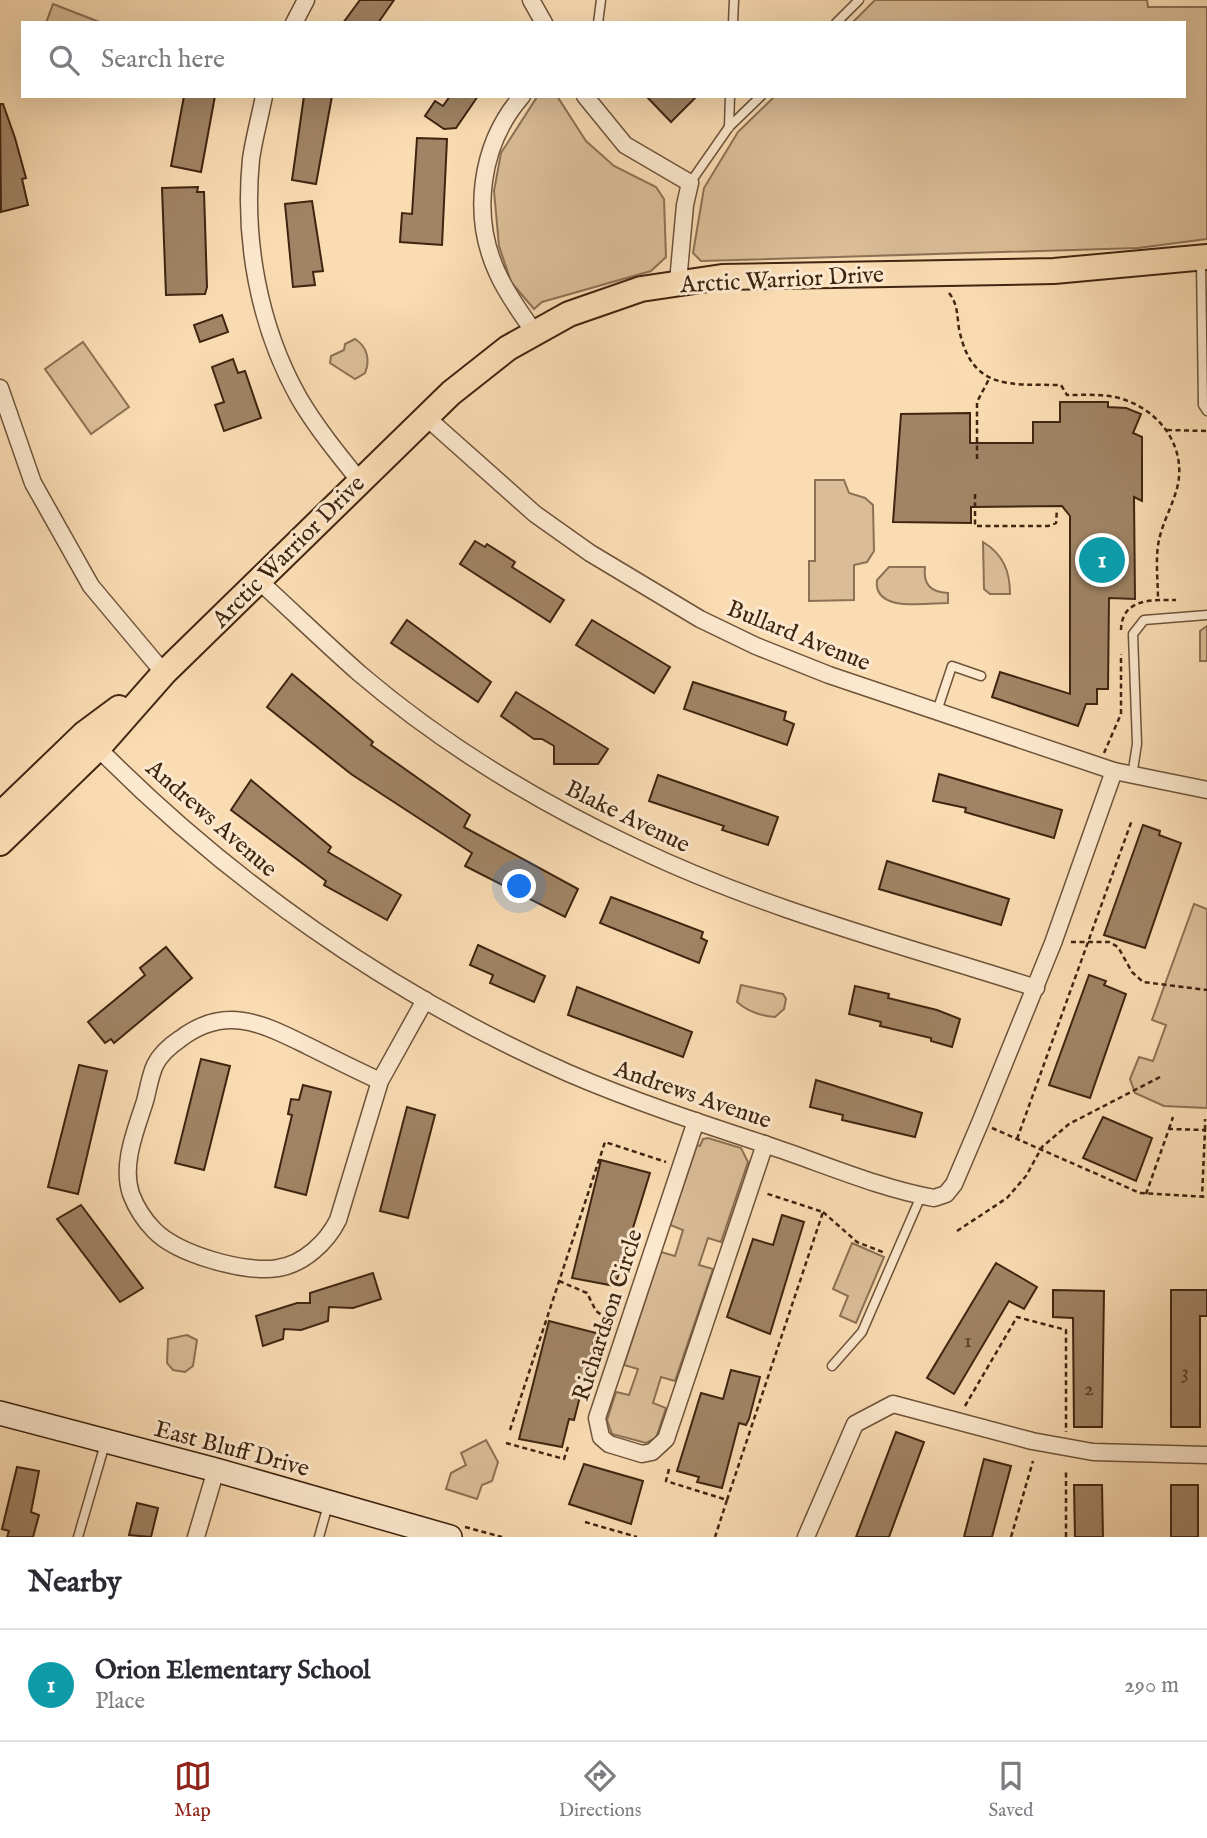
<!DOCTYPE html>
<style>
body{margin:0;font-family:"IM FELL English",serif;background:#f2f2f3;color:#2b2b33}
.you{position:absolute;left:520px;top:887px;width:24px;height:24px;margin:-18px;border:5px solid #fff;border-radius:50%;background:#1a73e8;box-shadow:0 0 0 10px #1a73e833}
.badge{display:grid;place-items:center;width:46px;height:46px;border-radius:50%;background:#8f2418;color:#fff;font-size:23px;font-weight:700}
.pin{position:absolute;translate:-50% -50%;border:4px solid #fff;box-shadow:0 2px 7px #0006}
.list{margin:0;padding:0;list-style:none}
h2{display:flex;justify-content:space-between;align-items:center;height:91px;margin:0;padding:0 28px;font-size:30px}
h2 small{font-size:23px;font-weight:400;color:#7c7c81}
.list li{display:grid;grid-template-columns:46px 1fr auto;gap:21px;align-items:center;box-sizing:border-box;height:112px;padding:0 28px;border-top:2px solid #e1e1e2}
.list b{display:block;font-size:26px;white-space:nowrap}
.list p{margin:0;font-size:23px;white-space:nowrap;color:#7c7c81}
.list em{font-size:23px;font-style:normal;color:#7c7c81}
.icon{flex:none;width:38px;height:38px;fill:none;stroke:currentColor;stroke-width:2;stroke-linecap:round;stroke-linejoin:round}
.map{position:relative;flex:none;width:1207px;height:1537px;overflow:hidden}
.search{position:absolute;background:#fff;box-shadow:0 7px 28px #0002;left:21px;right:21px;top:21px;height:77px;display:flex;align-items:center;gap:18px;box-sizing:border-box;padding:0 24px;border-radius:0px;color:#7c7c81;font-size:26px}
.sheet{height:203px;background:#fff}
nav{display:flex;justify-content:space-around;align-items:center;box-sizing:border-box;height:98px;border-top:2px solid #e1e1e2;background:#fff;font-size:19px;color:#7c7c81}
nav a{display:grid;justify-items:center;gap:4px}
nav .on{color:#8f2418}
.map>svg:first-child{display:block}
</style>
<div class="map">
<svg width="1207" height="1537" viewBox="0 0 1207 1537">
<rect width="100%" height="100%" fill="#fadcb3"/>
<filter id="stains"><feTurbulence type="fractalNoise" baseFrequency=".00286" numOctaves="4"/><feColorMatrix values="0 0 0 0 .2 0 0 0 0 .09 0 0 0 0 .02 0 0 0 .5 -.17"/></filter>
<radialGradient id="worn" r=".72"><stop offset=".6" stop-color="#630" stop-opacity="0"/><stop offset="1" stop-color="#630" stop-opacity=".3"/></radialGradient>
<g fill="#dabd97" stroke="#8c7154" stroke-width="2">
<path d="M875,0H1147L1148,7H1207V239L1138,248L701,261L693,253L704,188L738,132L775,96H1184V23H852Z"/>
<path d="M53,4L102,23H46Z"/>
<path d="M557,96L586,141L614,166L656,187L664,199L666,257L651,271L542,302L534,309L511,282L499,246L494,191L501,153L537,97Z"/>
<path d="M355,339C368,347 370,361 365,373L355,379L330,363L331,356L344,350L345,344Z"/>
<path d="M83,342L129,407L91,434L45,369Z"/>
<path d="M815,480H844L849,493L865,498L873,505L874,551L867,562L854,565V600L809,601V561H815Z"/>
<path d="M983,542C1003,554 1010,571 1010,594H990L984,589Z"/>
<path d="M889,567H925C923,584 930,592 948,593V603C926,603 873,613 877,580Z"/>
<path d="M1207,626V661H1200V631Z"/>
<path d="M1194,904L1207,909V1108L1164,1106L1135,1093L1130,1079L1139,1057L1153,1061L1166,1025L1152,1020Z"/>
<path d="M741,985L783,994L786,999L784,1009L775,1017C762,1016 747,1011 737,1002Z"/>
<path d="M708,1138L741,1148L748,1162L721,1242L708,1238L699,1265L713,1269L675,1381L661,1377L653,1403L666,1408L656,1438L646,1443L612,1434L607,1420L616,1392L629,1395L638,1369L624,1365L661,1252L675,1256L683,1230L670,1225L697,1145L700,1146L703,1139Z"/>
<path d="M852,1243L884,1257L856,1323L840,1316L848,1296L833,1289Z"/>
<path d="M187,1335L197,1340L193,1366L185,1372L173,1370L167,1363L168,1339Z"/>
<path d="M486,1440L498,1462L492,1481L482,1485L477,1499L446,1489L451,1473L466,1465L461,1453Z"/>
</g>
<g fill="#a08465" stroke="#3f2510" stroke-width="2">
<path d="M360,0H394L378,23H343Z"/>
<path d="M184,96H215L201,172L171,166Z"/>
<path d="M304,96H332L316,184L292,180Z"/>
<path d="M450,96H478L456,128L444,129L425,116L435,101L443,106Z"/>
<path d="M646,96H697L671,122Z"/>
<path d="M0,104H3L15,138L26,178L22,179L28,205L1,212Z"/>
<path d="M417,138L447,139L442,245L400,242L402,213L412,214Z"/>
<path d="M198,187L197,192H204L207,287L205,294L166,295L162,188Z"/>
<path d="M312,201L323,271L313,272L315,285L293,287L285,204Z"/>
<path d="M222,315L228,332L200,342L194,325Z"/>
<path d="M233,359L238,373L245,371L261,418L224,431L215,405L224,402L212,367Z"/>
<path d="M1060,402H1108V407L1126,408L1141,414L1133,433L1142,437V501L1134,497L1135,599L1109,598L1108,689H1097V704H1086L1078,726L992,697L1000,672L1070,694V516L1062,506L971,507V523L893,522L901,414L970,413V443H1033V422H1060Z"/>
<path d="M475,541L485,547L487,544L515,562L512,567L564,600L550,622L460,564Z"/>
<path d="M407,620L491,682L478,702L391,643Z"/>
<path d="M592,620L670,667L654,693L576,645Z"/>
<path d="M292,674L373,742L371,745L470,815L464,827L578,889L565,917L465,866L472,853L351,774L267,707Z"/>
<path d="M693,682L786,712L784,720L794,724L787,745L684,709Z"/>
<path d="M516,692L608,749L598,764H554V746L542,739H534L501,716Z"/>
<path d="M939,774L1062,810L1054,838L965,812L966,808L933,801Z"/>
<path d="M658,775L778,817L768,845L722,830L724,826L649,801Z"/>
<path d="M251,780L331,847L328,852L401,895L387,920L324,885L326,881L231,810Z"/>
<path d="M1143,825L1160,831L1159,835L1181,843L1145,948L1104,935Z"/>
<path d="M887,861L1009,899L1001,925L879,889Z"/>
<path d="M611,897L703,932L701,938L707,941L699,963L600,923Z"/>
<path d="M478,945L545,976L534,1002L490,983L493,975L470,965Z"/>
<path d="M166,947L192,978L114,1043L111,1039L105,1043L88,1022L145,975L140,968Z"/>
<path d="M1089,975L1106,981L1104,985L1126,994L1090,1098L1049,1085Z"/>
<path d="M855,986L889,994L888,998L937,1010L960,1019L952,1047L931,1041V1038L880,1026L881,1022L849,1014Z"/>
<path d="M577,987L692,1032L683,1057L568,1015Z"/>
<path d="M201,1059L230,1066L204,1170L175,1163Z"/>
<path d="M79,1065L107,1071L78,1194L48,1187Z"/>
<path d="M816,1080L922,1113L915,1137L842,1120L843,1115L810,1107Z"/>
<path d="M303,1085L331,1092L306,1195L275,1187L292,1115L288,1114L291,1099L299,1100Z"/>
<path d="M407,1107L435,1115L408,1218L380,1211Z"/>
<path d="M1103,1117L1152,1138L1136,1181L1083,1158Z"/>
<path d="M601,1160L650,1173L615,1286L572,1278Z"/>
<path d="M81,1205L143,1288L120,1302L57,1219Z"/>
<path d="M782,1215L804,1222L770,1334L727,1317L753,1239L773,1245Z"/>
<path d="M996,1263L1037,1287L1024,1309L1009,1301L954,1394L927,1378Z"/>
<path d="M373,1273L381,1299L353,1308L329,1307L328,1321L301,1330L284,1329L283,1339L263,1346L256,1316L297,1303H310V1293Z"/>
<path d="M1053,1290L1104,1291L1102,1427H1074L1073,1318L1053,1317Z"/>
<path d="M1171,1290H1207V1316H1200V1427H1171Z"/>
<path d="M549,1321L596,1333L574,1420L569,1419L562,1447L519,1439Z"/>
<path d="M731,1370L760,1377L749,1419L746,1425L739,1423L722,1488L697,1482L699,1477L677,1471L701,1393L723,1399Z"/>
<path d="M896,1432L924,1442L889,1537H856Z"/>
<path d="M984,1459L1011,1466L992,1537H964Z"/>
<path d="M584,1464L643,1481L631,1524L569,1504Z"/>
<path d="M17,1467L39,1471L31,1512L39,1515L33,1537H7L9,1531L2,1529Z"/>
<path d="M1074,1485H1102L1103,1537H1075Z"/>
<rect x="1171" y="1485" width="27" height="52"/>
<path d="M137,1503L158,1508L151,1537L129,1535Z"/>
</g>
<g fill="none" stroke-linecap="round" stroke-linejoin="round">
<defs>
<g id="lane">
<path d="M598,23L601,0"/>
<path d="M733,23L734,0"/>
<path d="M836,23L859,0"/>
<path d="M729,127L730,96"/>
<path d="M690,183L729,127L761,96"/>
<path d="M1201,261L1203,405L1207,411"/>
<path d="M937,711L952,666L981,676"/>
<path d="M1132,776L1137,744L1133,634L1144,620L1207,615"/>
<path d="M832,1366L862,1332L921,1196"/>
<path d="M78,1537L105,1444"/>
<path d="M319,1537L328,1505"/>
</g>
<g id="street">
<path d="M531,0L544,23"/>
<path d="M294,23L306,0"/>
<path d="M264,96C260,117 254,138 251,159C243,240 259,327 299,398C316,427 338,454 359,480"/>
<path d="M522,96C480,144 471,215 497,272C506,293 521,313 534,332"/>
<path d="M585,96L625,145L690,183L685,205L678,282"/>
<path d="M0,388L33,483L91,586L164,673"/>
<path d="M426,417L535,514L590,553L700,619L756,646L829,675L1114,771L1207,790"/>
<path d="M258,580C292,611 325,643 359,673C442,744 538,802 636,848C763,909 902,945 1036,988"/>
<path d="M92,742C227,880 391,995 568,1073C633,1101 700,1123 767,1145C822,1163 878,1188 934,1198L946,1194L954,1184L980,1123L1053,943L1114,771"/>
<path d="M380,1081C356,1070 332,1058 308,1046C263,1024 226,1004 180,1039C171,1045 160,1055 155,1065C150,1076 148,1090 145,1101C136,1130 121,1164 131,1194C136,1207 145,1221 154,1230C176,1254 247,1274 278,1268C304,1264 327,1242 338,1220L380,1081L425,1000"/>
<path d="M696,1121L597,1418L601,1437L609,1444L642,1454L652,1452L666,1439L765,1144"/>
<path d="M196,1537L216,1470"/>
<path d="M806,1537L855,1424L893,1404L1032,1441L1093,1452L1207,1455"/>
</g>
<path id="secondary" d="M0,1413L216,1470L450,1537"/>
<g id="primary">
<path d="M0,815L84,734L119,708"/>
<path d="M0,843L98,748L164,673L451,393L508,348L569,314L641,289L722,277L1054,271L1207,257"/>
</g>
</defs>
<use href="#lane" stroke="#6e5339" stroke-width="11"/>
<use href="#street" stroke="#6e5339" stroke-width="19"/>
<use href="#secondary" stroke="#3f2510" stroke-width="26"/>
<use href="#primary" stroke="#3f2510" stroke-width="28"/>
<g stroke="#3f2510" stroke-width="2.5" stroke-dasharray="5 3.5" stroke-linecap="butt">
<path d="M949,293C958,304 957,316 959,329C972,391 1009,384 1061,385L1067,395C1083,395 1100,394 1115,397C1155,406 1186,442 1178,484C1174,503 1163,521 1159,540C1155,558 1158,581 1158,600"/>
<path d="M1167,430L1207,431"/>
<path d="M977,459V402L989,379"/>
<path d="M975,494V526H1048L1056,523L1057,509"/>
<path d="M1121,630C1122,598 1151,600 1176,600"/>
<path d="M1104,753L1121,714V654"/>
<path d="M1071,942H1109L1118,947L1132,972L1143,982L1207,990"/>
<path d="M992,1128L1140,1193L1207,1197"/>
<path d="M1169,1129L1173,1117"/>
<path d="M1205,1130V1119"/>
<path d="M1017,1139L1132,820"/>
<path d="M1146,1194L1169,1129L1205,1130L1202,1197"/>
<path d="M823,1212L857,1242L885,1253"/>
<path d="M957,1231L1007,1198L1026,1176L1042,1147L1069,1124L1160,1077"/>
<path d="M559,1281L587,1293L596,1311L613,1323"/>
<path d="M965,1406L1017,1317L1066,1330V1432"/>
<path d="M510,1430L605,1142L666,1162"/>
<path d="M506,1443L564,1459L568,1447"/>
<path d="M669,1469L666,1481L727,1500L715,1537"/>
<path d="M727,1500L823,1212L765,1193"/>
<path d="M585,1522L637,1537"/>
<path d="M465,1527L502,1537"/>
<path d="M1011,1537L1033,1461"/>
<path d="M1066,1537V1470"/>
</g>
<use href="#lane" stroke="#fce8ce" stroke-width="8"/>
<use href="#street" stroke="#fce8ce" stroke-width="16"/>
<use href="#secondary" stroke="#fce8ce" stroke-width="23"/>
<use href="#primary" stroke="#fadcb3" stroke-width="24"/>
</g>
<g text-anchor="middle" stroke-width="6" stroke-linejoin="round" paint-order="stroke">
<g font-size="21" fill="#573d25">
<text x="968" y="1347">1</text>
<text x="1185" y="1378">3</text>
<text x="1089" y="1395">2</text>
</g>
<g font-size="24" fill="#3f2510" stroke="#fce8ce">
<text transform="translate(782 279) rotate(-3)" y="8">Arctic Warrior Drive</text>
<text transform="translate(288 551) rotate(-45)" y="8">Arctic Warrior Drive</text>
<text transform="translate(799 635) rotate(22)" y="8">Bullard Avenue</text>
<text transform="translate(628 816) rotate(26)" y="8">Blake Avenue</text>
<text transform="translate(212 818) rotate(41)" y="8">Andrews Avenue</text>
<text transform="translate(693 1094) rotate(19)" y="8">Andrews Avenue</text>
<text transform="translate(607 1315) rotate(-72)" y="8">Richardson Circle</text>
<text transform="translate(232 1448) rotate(15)" y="8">East Bluff Drive</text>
</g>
</g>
<rect width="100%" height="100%" filter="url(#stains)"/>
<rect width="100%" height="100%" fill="url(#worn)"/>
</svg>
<div class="you"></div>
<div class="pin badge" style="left:1102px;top:560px;background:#0f9aa8">1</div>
<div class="search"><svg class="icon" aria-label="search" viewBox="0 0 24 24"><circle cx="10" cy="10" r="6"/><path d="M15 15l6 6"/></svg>Search here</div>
</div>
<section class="sheet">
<h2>Nearby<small></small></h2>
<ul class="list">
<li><span class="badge" style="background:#0f9aa8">1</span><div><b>Orion Elementary School</b><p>Place</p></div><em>290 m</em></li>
</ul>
</section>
<nav>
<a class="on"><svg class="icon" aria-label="map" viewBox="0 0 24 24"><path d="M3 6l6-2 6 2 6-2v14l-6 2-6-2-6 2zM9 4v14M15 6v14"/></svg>Map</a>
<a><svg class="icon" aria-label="directions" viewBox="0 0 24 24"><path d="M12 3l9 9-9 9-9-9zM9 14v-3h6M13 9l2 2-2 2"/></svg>Directions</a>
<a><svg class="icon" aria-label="saved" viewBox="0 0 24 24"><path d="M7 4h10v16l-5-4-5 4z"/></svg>Saved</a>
</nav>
